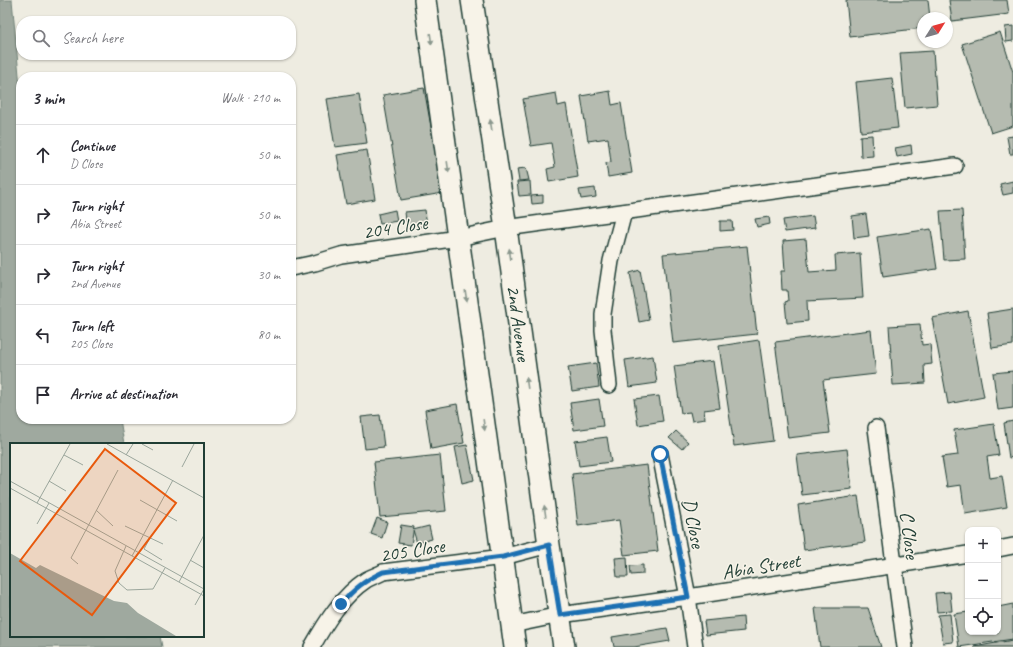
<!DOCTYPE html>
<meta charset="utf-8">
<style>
body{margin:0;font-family:Caveat,sans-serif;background:#f7f7f7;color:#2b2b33}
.controls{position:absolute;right:12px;bottom:12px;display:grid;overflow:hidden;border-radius:8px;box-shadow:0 1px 3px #0004}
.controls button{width:36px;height:36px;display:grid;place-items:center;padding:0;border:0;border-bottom:1px solid #e1e1e2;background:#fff;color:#2b2b33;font:20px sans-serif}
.compass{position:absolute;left:917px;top:12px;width:36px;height:36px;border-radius:50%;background:#fff;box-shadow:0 1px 3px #0004;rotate:53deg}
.stop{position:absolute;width:12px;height:12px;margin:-9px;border:3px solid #1f6fb2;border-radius:50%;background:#fff}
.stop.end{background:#1f6fb2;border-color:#fff;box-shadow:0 1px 4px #0008}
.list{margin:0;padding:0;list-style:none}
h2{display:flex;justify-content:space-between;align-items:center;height:52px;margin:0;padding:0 16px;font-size:17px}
h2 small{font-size:13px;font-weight:400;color:#7c7c81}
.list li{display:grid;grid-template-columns:26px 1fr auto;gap:12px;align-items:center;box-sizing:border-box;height:60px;padding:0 16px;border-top:1px solid #e1e1e2}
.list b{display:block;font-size:15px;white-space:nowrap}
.list p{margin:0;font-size:13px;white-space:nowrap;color:#7c7c81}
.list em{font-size:13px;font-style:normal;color:#7c7c81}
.icon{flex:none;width:22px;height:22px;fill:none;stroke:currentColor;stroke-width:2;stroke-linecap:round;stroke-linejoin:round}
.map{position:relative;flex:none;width:1013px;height:647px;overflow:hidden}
.search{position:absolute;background:#fff;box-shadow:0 1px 3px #0004;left:16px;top:16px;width:280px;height:44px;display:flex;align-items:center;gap:10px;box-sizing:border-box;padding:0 14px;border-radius:16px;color:#7c7c81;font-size:15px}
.panel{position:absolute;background:#fff;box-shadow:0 1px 3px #0004;left:16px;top:72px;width:280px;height:352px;border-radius:16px}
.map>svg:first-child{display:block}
</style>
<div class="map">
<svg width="1013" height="647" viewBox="0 0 1013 647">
<rect width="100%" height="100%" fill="#eeece1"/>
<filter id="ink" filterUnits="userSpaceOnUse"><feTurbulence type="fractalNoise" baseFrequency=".025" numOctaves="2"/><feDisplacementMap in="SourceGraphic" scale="8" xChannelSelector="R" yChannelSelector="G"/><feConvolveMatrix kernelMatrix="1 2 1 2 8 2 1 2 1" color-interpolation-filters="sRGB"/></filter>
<g filter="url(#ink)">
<path fill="#9fa99f" stroke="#6c7e74" d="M0,0H12L21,97V419H120L124,444H11V636H160L162,647H0Z"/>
<g fill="#b5bbb0" stroke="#1f3d34">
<path d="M846,0H928L930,18H923V28L850,37Z"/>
<path d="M949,0H1007L1009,14L952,21Z"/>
<path d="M1013,26V41L1006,42L1005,27Z"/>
<path d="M1000,32L1013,72V126L991,133L962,44Z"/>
<path d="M933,51L937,105L905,108L900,53Z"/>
<path d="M892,78L898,128L861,132L856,82Z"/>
<path d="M424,88L443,193L401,200L383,95Z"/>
<path d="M610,91L612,105L621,103L632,173L608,177L606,163L611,162L608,138L588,141L581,96Z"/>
<path d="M556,93L558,106L566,104L578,177L549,182L547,169L555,167L551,143L531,146L523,99Z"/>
<path d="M359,94L367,143L335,147L327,99Z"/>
<path d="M872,135L873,156L861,157L860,136Z"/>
<path d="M1013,136V154H1010L1007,137Z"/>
<path d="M911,145L912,154L897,157L895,148Z"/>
<path d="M367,150L375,199L346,204L337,155Z"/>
<path d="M526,168L529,180L519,181L517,169Z"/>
<path d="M530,181L531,195L519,196L517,182Z"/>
<path d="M1013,181V193L1003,195L1000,184Z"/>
<path d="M595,188L596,197L581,199L579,190Z"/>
<path d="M543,195V203L532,204L531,196Z"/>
<path d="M395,210L397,221L380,224L378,214Z"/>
<path d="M425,210L427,226L407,229L405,212Z"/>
<path d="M962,210L965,259L944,260L940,211Z"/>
<path d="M866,214L869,236L854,238L852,216Z"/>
<path d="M813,216L815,228L785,232L783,220Z"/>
<path d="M769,217L770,224L757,227L755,219Z"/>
<path d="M720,221H732L733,230L720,231Z"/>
<path d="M931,229L937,269L883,277L877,237Z"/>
<path d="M806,239L809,272L836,270L835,255L860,253L863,298L807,301L808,321L787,323L785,302L788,301L787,290H782L781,271H785L783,241Z"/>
<path d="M747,246L757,334L673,343L663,254Z"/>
<path d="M640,270L649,320L639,322L630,273Z"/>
<path d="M1013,309V345L992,348L987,313Z"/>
<path d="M968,311L984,397L948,404L932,318Z"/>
<path d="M920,324L922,345L930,344L932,364L924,365L925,383L893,385L889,326Z"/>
<path d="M871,330L876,374L823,380L830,433L788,438L775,342Z"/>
<path d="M759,340L773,441L734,446L719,346Z"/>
<path d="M653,356L657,383L629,387L625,360Z"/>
<path d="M713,361L720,408L704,410L705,419L692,421L690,412L681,413L674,366Z"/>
<path d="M596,363L599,387L572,391L568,367Z"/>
<path d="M1013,371V408L998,410L993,373Z"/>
<path d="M659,396L663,421L638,425L634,399Z"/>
<path d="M599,399L603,426L574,430L570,403Z"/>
<path d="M457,404L464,443L431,449L425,410Z"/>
<path d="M380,415L384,447L365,449L361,417Z"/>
<path d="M1013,421V457L1009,458L1004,423Z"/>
<path d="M994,424L999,455L987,457L990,478L1002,476L1007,507L965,514L961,485L947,487L942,457L958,455L954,430Z"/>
<path d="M676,431L688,442L682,449L669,438Z"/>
<path d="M607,437L611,462L579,466L575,441Z"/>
<path d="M467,445L474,480L462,483L455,447Z"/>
<path d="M847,449L852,489L802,495L797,455Z"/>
<path d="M440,455L446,511L380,517L374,462Z"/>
<path d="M647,465L658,551L624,555L619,520L578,526L572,474Z"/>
<path d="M858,496L865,542L804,550L798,505Z"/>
<path d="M377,518L387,522L382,538L371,534Z"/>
<path d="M401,525L414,527L411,545L398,543Z"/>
<path d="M429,526L432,539L417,543L413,530Z"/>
<path d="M627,557L628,577H617L615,558Z"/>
<path d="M643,565V574L631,575L630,566Z"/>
<path d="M950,592L952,611L937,612L935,593Z"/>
<path d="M1013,604V639L959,647L954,614L968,612V632H998V607Z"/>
<path d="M815,608H868L881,647H820Z"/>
<path d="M950,614L953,642L943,643L938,615Z"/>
<path d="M743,617L744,631L706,635L704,621Z"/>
<path d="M667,628L670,641L634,647H614L612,637Z"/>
<path d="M1013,640V647H974Z"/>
</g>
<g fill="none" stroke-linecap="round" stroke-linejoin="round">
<defs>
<g id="street">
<path d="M291,268L315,263L341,255L458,238L506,228L955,166"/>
<path d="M609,385L603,330V314L611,261L624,212"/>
<path d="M876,428L905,647"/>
<path d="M660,454L688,597L695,647"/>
<path d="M998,549L1013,546"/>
<path d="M512,625L560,615L688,597L968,554"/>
<path d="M312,647C326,622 342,596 366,580C371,577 378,575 383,572L503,557L549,545"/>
</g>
<g id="secondary">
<path d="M425,0L515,647"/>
<path d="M472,0L506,228L549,545L564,647"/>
</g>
</defs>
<use href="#street" stroke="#1f3d34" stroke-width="18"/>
<use href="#secondary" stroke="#1f3d34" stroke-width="24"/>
<use href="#street" stroke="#f7f3e8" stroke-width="15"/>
<use href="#secondary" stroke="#f7f3e8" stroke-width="21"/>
</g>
<defs><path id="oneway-solid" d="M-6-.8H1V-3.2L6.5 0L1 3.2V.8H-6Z"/></defs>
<g fill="#8b988e">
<use href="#oneway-solid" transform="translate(431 39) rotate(82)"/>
<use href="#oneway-solid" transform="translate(491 125) rotate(-99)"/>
<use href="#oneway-solid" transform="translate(448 167) rotate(82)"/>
<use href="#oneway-solid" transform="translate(510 254) rotate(-98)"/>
<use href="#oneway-solid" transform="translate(466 296) rotate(82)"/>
<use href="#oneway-solid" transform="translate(527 383) rotate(-98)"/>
<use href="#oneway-solid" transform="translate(484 425) rotate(82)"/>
<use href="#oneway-solid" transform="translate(545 511) rotate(-98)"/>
</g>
</g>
<g fill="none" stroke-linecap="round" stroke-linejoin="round" filter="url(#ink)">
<path stroke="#1f6fb2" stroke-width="5" d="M341,604C355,588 364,581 383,572L503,557L549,545L560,615L688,597L660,454"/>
</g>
<g text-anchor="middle" stroke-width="3" stroke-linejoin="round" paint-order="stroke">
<g font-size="20" fill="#1f3d34" stroke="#f7f3e8">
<text transform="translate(395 227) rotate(-9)" y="7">204 Close</text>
<text transform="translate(519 323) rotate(82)" y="7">2nd Avenue</text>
<text transform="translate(694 523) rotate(79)" y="7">D Close</text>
<text transform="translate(910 535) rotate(83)" y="7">C Close</text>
<text transform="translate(412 550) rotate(-9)" y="7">205 Close</text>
<text transform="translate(761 566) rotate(-9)" y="7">Abia Street</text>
</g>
</g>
<g transform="translate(10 443)">
<rect width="194" height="194" fill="#eeece1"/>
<path d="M0,110L26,125L30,122L104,158L117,160L128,170L166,193H0Z" fill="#9fa99f"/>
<path fill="none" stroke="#9ba69c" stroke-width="1" d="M97,1L194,55M132,1L143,7M54,12L73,22M116,12L123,1M172,24L184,1M0,38L194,146M39,38L56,48M0,45L194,153M130,57L167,78M27,60L60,1M86,67L103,83M27,81L39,60M115,83L153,101M140,95L134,106L152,117M116,103L105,128L109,140L117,147L143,146L155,125M122,113L163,37M180,117L194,125M68,121L61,115L108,27M169,139L194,92M185,162L194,146"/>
<path fill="#e8590c" fill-opacity="0.15" stroke="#e8590c" stroke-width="2" d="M95,6L166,60L82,172L10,118Z"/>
<rect width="194" height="194" fill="none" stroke="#1f3d34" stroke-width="2"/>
</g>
</svg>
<div class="controls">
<button>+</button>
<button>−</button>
<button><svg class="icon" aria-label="locate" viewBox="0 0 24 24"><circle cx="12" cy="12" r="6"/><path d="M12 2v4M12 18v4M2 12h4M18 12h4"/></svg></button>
</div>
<svg class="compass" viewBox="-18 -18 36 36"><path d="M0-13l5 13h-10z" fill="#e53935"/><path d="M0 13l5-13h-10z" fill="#7c7c81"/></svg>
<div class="stop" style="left:660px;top:454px"></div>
<div class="stop end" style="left:341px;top:604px"></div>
<div class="search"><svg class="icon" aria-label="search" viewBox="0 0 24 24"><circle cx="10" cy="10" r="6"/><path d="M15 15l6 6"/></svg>Search here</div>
<section class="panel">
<h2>3 min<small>Walk · 210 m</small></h2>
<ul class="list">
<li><svg class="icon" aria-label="ahead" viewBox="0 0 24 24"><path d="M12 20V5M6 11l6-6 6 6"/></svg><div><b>Continue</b><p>D Close</p></div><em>50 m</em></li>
<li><svg class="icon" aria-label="right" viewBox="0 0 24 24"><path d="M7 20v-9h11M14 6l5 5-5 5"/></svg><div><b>Turn right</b><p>Abia Street</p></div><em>50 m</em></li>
<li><svg class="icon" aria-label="right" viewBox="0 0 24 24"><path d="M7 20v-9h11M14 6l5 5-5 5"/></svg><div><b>Turn right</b><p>2nd Avenue</p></div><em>30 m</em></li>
<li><svg class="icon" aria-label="left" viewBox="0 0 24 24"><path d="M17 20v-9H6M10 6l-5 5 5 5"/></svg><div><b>Turn left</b><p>205 Close</p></div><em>80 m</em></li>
<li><svg class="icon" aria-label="arrive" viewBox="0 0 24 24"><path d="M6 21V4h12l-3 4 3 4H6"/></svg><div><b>Arrive at destination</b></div></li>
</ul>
</section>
</div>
